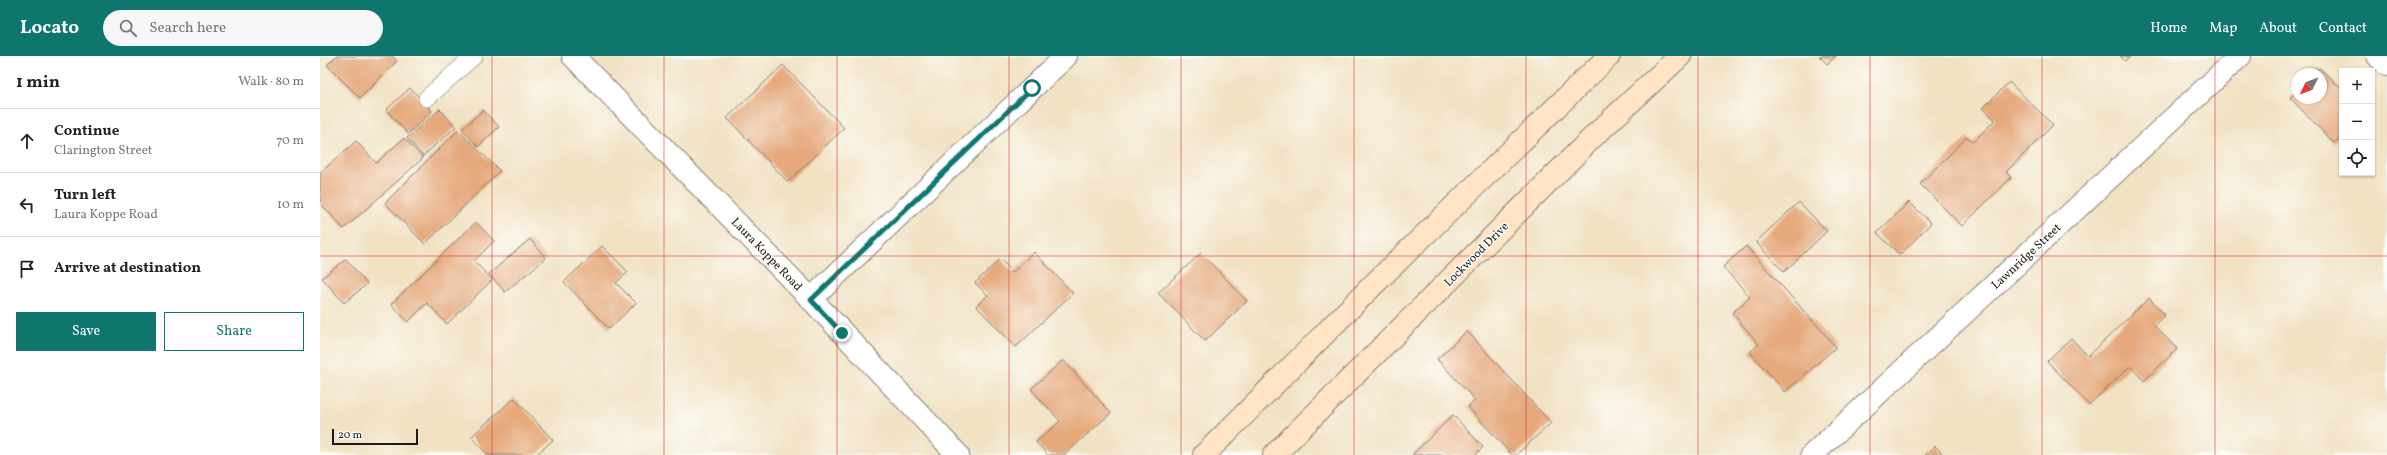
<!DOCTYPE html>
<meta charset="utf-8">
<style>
body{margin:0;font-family:Vollkorn,serif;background:#f6f6f6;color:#222}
.controls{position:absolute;right:12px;top:12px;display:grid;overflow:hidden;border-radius:0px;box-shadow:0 1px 3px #0004}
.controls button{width:36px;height:36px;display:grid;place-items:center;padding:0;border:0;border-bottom:1px solid #e0e0e0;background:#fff;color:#222;font:20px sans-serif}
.compass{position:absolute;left:1971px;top:12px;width:36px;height:36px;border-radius:50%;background:#fff;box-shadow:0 1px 3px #0004;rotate:227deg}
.scale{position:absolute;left:12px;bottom:10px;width:86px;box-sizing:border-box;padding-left:4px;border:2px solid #1c1c1c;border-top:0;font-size:11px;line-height:14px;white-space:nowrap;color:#1c1c1c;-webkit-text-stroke:3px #fdfcf7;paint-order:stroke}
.stop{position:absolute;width:12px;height:12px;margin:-9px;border:3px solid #0f766e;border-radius:50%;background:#fff}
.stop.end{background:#0f766e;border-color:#fff;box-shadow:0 1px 4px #0008}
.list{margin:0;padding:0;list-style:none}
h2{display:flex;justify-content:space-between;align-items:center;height:52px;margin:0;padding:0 16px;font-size:17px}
h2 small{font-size:13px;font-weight:400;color:#767676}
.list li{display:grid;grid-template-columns:26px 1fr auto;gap:12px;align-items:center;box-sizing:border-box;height:64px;padding:0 16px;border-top:1px solid #e0e0e0}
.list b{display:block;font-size:15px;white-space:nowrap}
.list p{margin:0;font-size:13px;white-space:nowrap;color:#767676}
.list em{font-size:13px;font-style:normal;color:#767676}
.actions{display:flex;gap:8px;padding:12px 16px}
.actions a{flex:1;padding:9px 0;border:1px solid #0f766e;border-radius:0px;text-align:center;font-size:14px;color:#0f766e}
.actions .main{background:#0f766e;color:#fff}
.icon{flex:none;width:22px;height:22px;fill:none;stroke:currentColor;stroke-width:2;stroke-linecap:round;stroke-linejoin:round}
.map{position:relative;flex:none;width:2067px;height:399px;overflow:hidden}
header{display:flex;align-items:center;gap:24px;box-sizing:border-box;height:56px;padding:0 20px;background:#0f766e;color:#fff}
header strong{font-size:19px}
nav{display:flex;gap:22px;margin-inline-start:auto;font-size:14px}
.search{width:280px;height:36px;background:#f6f6f6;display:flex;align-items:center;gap:10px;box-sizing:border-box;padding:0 14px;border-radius:22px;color:#767676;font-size:15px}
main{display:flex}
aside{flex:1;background:#fff}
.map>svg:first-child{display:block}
</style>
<header>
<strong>Locato</strong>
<div class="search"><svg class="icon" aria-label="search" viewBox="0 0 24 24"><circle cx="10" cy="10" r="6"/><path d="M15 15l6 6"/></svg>Search here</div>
<nav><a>Home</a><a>Map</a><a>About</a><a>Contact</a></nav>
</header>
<main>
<aside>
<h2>1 min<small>Walk · 80 m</small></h2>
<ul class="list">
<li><svg class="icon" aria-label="ahead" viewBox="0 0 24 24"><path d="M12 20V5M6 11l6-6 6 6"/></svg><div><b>Continue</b><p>Clarington Street</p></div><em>70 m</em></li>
<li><svg class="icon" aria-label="left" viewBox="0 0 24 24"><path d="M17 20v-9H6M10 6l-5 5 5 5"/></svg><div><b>Turn left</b><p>Laura Koppe Road</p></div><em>10 m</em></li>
<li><svg class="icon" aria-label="arrive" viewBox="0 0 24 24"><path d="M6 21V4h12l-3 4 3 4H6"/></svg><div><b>Arrive at destination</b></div></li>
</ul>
<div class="actions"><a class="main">Save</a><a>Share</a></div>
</aside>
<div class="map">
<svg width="2067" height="399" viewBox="0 0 2067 399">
<rect width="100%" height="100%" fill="#fdfcf7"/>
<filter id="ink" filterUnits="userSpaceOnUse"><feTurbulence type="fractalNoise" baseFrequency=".025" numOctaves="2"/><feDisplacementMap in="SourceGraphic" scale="8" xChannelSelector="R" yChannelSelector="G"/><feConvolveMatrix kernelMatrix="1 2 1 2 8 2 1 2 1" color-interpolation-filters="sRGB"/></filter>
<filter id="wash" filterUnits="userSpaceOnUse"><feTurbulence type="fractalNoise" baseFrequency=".012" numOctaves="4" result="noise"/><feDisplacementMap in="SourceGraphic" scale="16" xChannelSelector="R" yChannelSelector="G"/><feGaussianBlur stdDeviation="0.9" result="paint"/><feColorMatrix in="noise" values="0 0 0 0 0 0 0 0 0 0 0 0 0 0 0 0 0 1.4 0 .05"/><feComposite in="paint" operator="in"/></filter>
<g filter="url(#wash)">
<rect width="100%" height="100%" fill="#f1e2c4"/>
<g id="blocks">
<g fill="#e5a97b">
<path d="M16,0H72L77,5L40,42L7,9Z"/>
<path d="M1499,0H1516L1507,8Z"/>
<path d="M1800,0H1811L1805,5Z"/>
<path d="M463,9L524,72L468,126L407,62Z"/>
<path d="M2000,12L2022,34V79L2014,87L1970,42L1977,35V42H2001V18H1994Z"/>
<path d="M1689,26L1733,69L1686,116L1691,122L1642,170L1600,128L1647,81L1653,86L1675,64L1663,52Z"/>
<path d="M90,32L112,55L88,78L66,54Z"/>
<path d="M120,53L136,71L103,100L87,82Z"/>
<path d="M163,54L179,71L158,91L142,73Z"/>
<path d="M138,74L180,115L105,188L65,147Z"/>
<path d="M84,82L103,102L24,173L0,147V117L36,85L56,107Z"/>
<path d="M1479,146L1507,175L1464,216L1436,186Z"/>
<path d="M1589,146L1611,167L1580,199L1557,177Z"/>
<path d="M156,166L174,185L154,205L172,224L127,268L107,247L88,266L71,248Z"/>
<path d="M210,183L226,202L185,236L169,218Z"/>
<path d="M282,190L308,216L296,227L316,247L289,273L244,226Z"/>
<path d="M1426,190L1516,291L1465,336L1430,296L1439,288L1412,257L1430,241L1403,211Z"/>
<path d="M714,196L753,237L696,291L656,250L668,239L655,227L680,203L693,216Z"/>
<path d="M881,197L927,245L885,285L838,237Z"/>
<path d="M26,203L47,228L24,247L2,222Z"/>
<path d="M1829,242L1845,259L1834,269L1857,293L1824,325L1810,310L1769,349L1727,305L1751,282L1768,300Z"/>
<path d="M1147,275L1231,367L1196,399H1192L1148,351L1155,344L1117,303Z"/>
<path d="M743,304L791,357L744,399H728L716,386L740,365L711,333Z"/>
<path d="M194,342L233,384L216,399H168L151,381Z"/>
<path d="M1133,359L1163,391L1155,399H1092Z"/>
<path d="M1615,390L1624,399H1605Z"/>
</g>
</g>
</g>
<g filter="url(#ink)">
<use href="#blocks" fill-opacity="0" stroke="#867f70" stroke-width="1"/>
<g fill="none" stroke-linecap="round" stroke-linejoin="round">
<defs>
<path id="service" d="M107,42L154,0"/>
<g id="minor">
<path d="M2058,0L2067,9"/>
<path d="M491,243L746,0"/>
<path d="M1492,399L1920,0"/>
</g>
<path id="tertiary" d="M253,0L491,243L638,399"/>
<g id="secondary">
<path d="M884,399L1057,225L1289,0"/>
<path d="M954,399L1275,79L1360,0"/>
</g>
</defs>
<use href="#service" stroke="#867f70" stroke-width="18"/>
<use href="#minor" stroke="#867f70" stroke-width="24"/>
<use href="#tertiary" stroke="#867f70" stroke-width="24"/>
<use href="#secondary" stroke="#867f70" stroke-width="24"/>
<use href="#service" stroke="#fff" stroke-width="17"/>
<use href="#minor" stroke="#fff" stroke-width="22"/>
<use href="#tertiary" stroke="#fff" stroke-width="22"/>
<use href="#secondary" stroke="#ffe4c6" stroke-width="22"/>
</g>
</g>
<g fill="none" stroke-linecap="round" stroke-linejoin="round" filter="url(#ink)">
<path stroke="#0f766e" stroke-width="5" d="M522,277L491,244L712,32"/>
</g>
<path fill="none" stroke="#d62828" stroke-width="1" stroke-opacity="0.55" d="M172,0V399M344,0V399M517,0V399M689,0V399M861,0V399M1034,0V399M1206,0V399M1378,0V399M1550,0V399M1722,0V399M1895,0V399M0,200H2067"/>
<g text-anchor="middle" stroke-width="3" stroke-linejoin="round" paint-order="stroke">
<g font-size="12" fill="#1c1c1c" stroke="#fdfcf7">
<text transform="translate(447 198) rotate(46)" y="4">Laura Koppe Road</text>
<text transform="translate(1156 198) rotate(-45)" y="4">Lockwood Drive</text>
<text transform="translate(1706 200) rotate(-43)" y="4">Lawnridge Street</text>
</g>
</g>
</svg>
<div class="controls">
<button>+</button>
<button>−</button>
<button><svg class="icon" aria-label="locate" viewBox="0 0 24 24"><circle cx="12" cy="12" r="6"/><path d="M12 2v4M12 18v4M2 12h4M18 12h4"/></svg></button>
</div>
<svg class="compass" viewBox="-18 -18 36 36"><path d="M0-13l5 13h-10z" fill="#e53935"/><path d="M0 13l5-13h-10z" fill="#767676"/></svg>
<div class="scale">20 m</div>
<div class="stop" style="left:712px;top:32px"></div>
<div class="stop end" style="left:522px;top:277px"></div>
</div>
</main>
